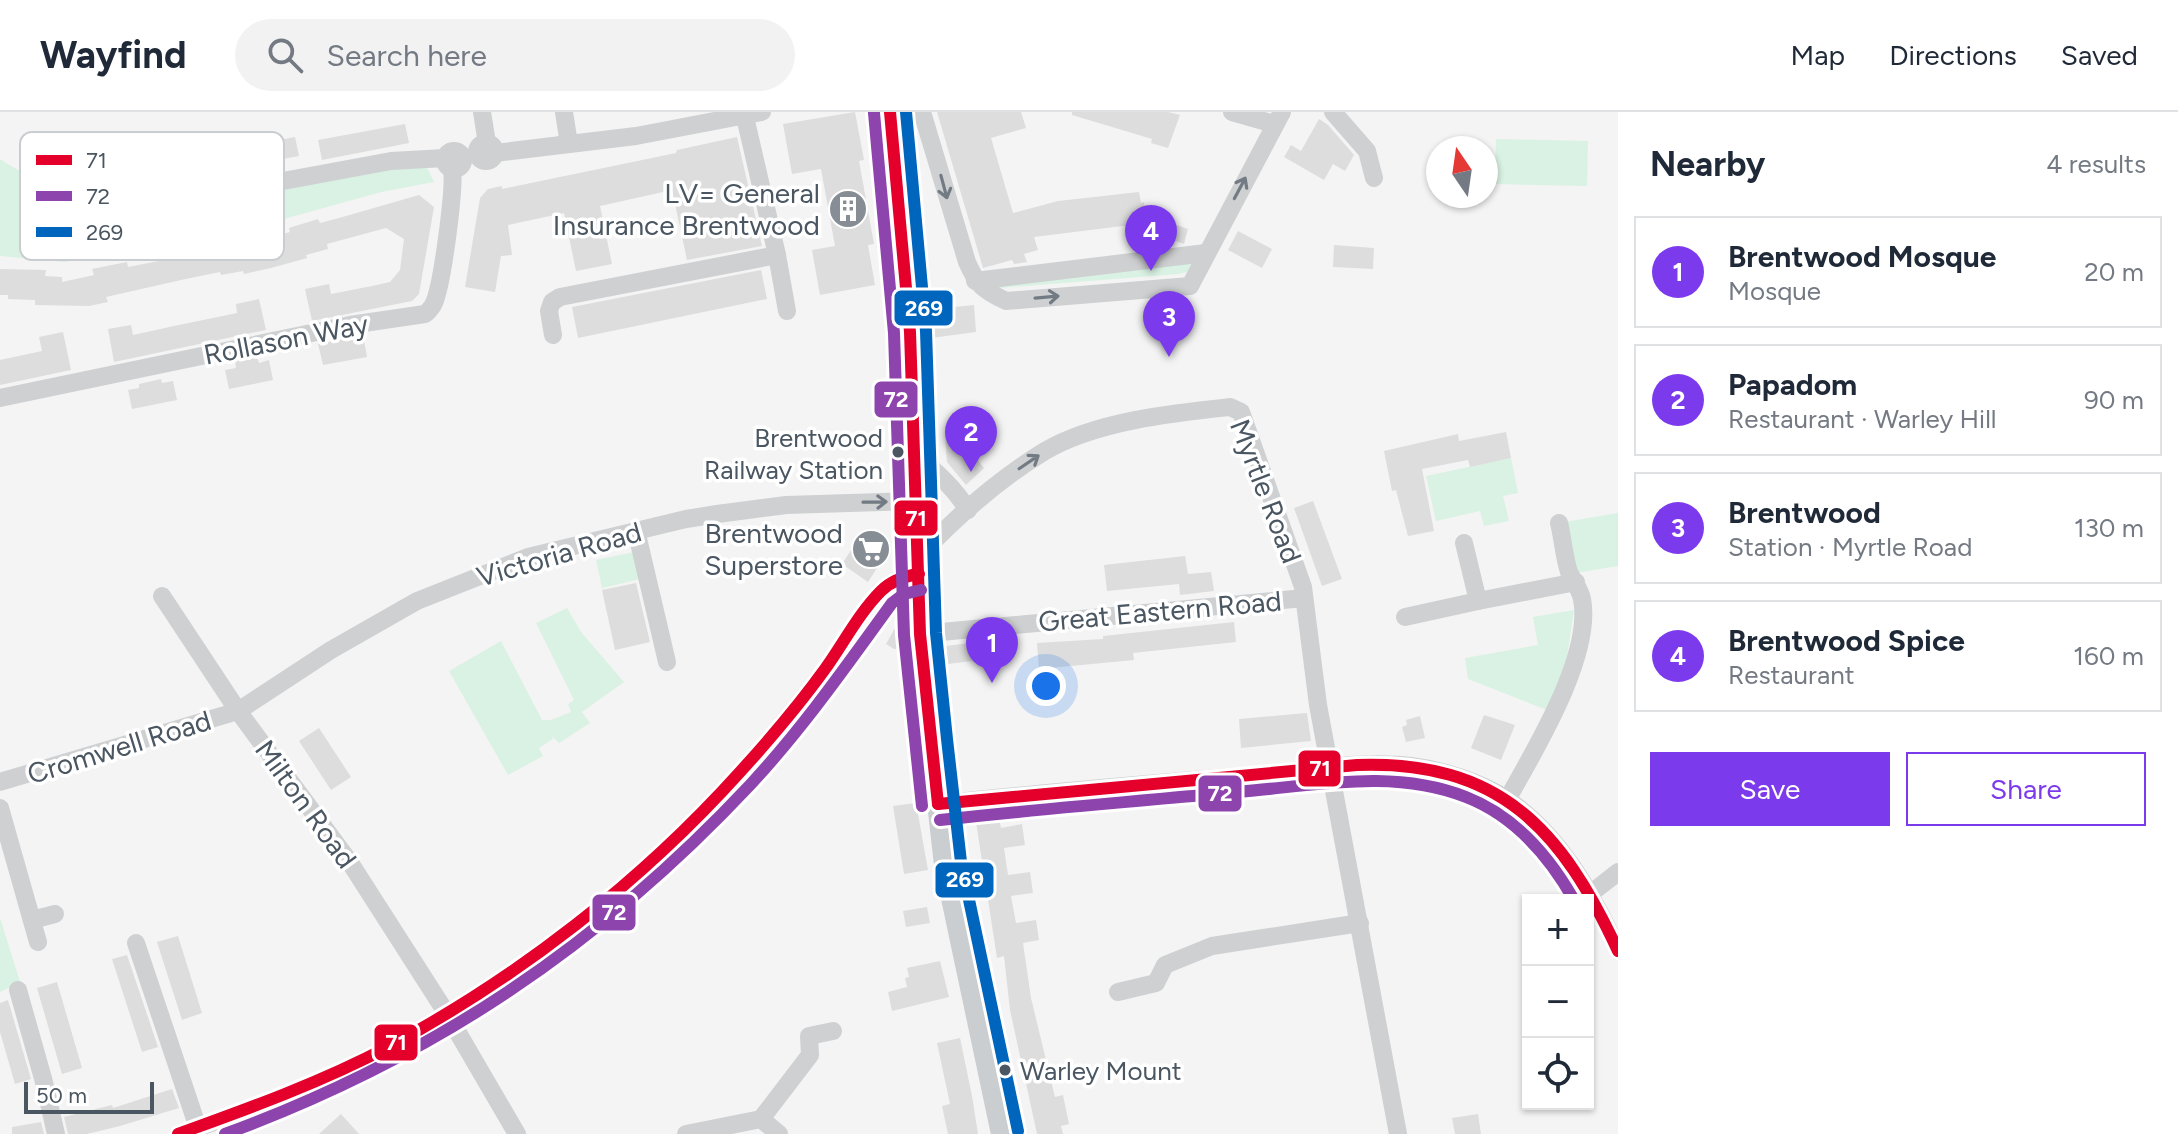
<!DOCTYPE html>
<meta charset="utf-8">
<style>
body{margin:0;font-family:Figtree,sans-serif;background:#f2f2f3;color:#1f2937}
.controls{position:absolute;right:24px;bottom:24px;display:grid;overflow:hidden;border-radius:0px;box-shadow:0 2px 6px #0004}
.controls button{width:72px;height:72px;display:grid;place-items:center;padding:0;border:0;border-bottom:2px solid #e0e1e3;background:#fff;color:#1f2937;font:40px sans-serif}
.compass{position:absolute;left:1426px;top:24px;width:72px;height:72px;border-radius:50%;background:#fff;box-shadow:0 2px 6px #0004;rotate:347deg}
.scale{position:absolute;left:24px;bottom:20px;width:130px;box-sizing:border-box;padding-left:8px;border:4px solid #4a5661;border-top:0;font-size:22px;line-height:28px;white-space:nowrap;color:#4a5661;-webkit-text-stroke:6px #fff;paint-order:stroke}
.you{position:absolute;left:1046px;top:574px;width:28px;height:28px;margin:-20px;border:6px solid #fff;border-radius:50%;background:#1a73e8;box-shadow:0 0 0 12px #1a73e833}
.badge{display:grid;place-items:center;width:52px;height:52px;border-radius:50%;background:#7c3aed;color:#fff;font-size:26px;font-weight:700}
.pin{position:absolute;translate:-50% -66px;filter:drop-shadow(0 2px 4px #0008)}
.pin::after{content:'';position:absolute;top:42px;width:28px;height:24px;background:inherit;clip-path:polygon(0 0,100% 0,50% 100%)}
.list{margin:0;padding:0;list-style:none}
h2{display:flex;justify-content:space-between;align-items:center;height:104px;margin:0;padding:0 32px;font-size:34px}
h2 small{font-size:26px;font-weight:400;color:#747a83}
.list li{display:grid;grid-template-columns:52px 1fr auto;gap:24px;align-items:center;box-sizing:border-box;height:112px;margin:0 16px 16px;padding:0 16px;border:2px solid #e0e1e3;border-radius:0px}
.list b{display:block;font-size:30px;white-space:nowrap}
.list p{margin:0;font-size:26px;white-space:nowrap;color:#747a83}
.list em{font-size:26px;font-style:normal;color:#747a83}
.actions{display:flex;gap:16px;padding:24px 32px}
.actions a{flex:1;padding:18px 0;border:2px solid #7c3aed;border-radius:0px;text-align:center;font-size:28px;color:#7c3aed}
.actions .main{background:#7c3aed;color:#fff}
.icon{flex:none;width:44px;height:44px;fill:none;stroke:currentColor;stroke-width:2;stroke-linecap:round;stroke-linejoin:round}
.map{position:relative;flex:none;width:1618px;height:1022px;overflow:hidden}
header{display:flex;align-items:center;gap:48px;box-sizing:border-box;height:112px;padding:0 40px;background:#fff;border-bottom:2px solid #e0e1e3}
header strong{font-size:38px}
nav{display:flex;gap:44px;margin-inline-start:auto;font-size:28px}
.search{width:560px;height:72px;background:#f2f2f3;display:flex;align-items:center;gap:20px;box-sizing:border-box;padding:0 28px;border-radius:44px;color:#747a83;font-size:30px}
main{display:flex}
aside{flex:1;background:#fff}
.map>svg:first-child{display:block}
</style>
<header>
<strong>Wayfind</strong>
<div class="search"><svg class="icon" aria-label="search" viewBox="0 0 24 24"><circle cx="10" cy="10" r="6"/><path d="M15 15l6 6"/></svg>Search here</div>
<nav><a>Map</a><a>Directions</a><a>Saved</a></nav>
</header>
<main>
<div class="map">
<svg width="1618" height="1022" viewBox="0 0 1618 1022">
<rect width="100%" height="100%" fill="#f4f4f4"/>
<g fill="#d9f2e3">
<path d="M1496,27L1588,29L1587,74L1495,72Z"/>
<path d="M0,47C29,67 61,75 88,95L423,47L434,70L381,80L266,112L64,150L0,144Z"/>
<path d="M1194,149L1187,160L1178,162L999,176L995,173Z"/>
<path d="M1511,346L1518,381L1503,384L1509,409L1484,414L1480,399L1436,409L1426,364Z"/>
<path d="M1618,401V454L1570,462L1559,411Z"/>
<path d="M634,440L640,467L602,476L596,448Z"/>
<path d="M567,496L581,520L624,570L582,600L590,611L559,631L552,624L553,627L539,636L543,644L508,663L449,559L501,529L542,608H551L571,600L568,592L574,588L536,511Z"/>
<path d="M1574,498L1566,551L1547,598L1468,567L1465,546L1538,533L1533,505Z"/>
<path d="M0,806L20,870L0,880Z"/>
</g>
<g fill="#ddddde">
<path d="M855,0L864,48L859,49L874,132L868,133L875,173L820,183L812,138L835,134L821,57L792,62L783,12Z"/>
<path d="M937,0H1021L1026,16L991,26L1013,101L1058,89L1139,80L1141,91L1144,90L1147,111L1034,125L1038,138L1024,142L1027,150L1014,152L1012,148L983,156Z"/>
<path d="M1072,0H1168L1180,3L1168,36L1151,31L1152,27L1072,3Z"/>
<path d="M1319,7L1328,13L1354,43L1345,59L1333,52L1324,68L1284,45L1291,33L1301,39Z"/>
<path d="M405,12L409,31L322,48L318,28Z"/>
<path d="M295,25L299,44L124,76L121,59Z"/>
<path d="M737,25L762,134L687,148L672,78L600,94L612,152L576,159L564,101L508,113L512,143L501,144L495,180L465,175L480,86L488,77L502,74V77L676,41L677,38Z"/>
<path d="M419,83L434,95L419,182L412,189L312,209L305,177L329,172L331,182L372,174L390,170L400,158L404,127L386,116L327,132L328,137L306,143L307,146L271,156L244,162L243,159L221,163L220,160L181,168L106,185L108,190L89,194L35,193V188L8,187V183H0V157L46,158L45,164L62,165V170L94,163L92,157L127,150L128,155L215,138L214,133L249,126L250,130L290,120L289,116L318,107L320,111L339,106Z"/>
<path d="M1168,110L1188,117L1184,132L1162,124Z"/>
<path d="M1238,119L1272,137L1262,156L1228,138Z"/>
<path d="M1334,133L1374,136L1373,157L1333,155Z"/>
<path d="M761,158L767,187L578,226L572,195Z"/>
<path d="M259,187L266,218L114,250L108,217L131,213L133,223L174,214L237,201L236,192Z"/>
<path d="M974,193L976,220L924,227L923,210L945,208L944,196Z"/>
<path d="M63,220L71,258L0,273V248L42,239L39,225Z"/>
<path d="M363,223L367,245L323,253L318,232Z"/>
<path d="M257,245L259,251L269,248L273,268L229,277L225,258L236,256L235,249Z"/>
<path d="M161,267L162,271L173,269L177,288L132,297L128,278L139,276V272Z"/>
<path d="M969,320L972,341L984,356L966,373L947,350L945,323Z"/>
<path d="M1506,320L1511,346L1470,355L1468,348L1422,357L1434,419L1408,424L1396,378L1392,379L1384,339L1458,322L1459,329Z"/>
<path d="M1313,389L1342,467L1322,474L1294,396Z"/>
<path d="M862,421L869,426L872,422L891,434L868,470L842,452Z"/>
<path d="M1185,444L1188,462L1211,460L1214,479L1180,483L1179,472L1107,479L1104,453Z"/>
<path d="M636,471L650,530L615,538L602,478Z"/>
<path d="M905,505L907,536L894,537L886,532L900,507Z"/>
<path d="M1234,510L1236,530L1133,541L1134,548L1039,557L1037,531L1103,527V524Z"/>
<path d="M978,530L980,548L948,552L946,534Z"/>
<path d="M1307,601L1311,629L1241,636L1239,607Z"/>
<path d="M1484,603L1515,613L1501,648L1471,636Z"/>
<path d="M1420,604L1425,626L1406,630L1402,615L1407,613L1406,608Z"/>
<path d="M319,616L351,665L331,678L299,629Z"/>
<path d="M916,691L928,758L904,762L893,694Z"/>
<path d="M999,707L1001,716L1022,712L1025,733L1004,736L1008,763L1030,760L1033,781L1011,784L1016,811L1036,808L1039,828L1023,831L1031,886L1055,985L1063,983L1069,1012L1061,1014L1063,1022H1037L1010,898L1004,844L997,846L976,710Z"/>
<path d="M927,795L930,811L906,815L903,799Z"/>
<path d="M178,824L202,901L182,908L157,830Z"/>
<path d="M127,843L158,935L142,940L112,847Z"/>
<path d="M940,849L949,885L892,899L888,880L907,875L905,866L909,865L907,856Z"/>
<path d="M57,870L82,956L62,962L37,876Z"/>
<path d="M8,888L31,967L15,972L0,920V891Z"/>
<path d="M960,926L972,984L978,1022H948L942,994L950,992L937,931Z"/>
<path d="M172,977L179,996L120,1014L87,1022H68L64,1005L112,993L113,996Z"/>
<path d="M341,1002L359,1022H319Z"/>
<path d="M1478,1002L1481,1022H1455L1452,1006Z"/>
<path d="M41,1010L44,1022H12V1015Z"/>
</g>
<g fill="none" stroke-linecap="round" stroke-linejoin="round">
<g stroke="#ced0d2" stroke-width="18">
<path d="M482,0L487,31"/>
<path d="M564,0L569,32"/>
<path d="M922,0L967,150C977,173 983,178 1006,189L1190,174L1282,0"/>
<path d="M1232,0L1274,12"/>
<path d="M1333,0L1367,39L1374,66"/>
<path d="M745,5L777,143L787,199"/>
<circle cx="486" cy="40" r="9"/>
<circle cx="454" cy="48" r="9"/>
<path d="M495,41L636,24L762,0"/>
<path d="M70,58L72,83C87,94 97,100 116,100L391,49L445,46"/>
<path d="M975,169L1206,141"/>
<path d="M553,223L549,199L552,190L560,185L777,143"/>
<path d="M0,286L350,213L425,202C427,201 432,195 433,193C442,177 455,76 452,57"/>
<path d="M914,341C935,359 954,375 968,398"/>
<path d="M636,418L667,550"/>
<path d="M1464,431L1478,489L1576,470"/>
<path d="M918,445C955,406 999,367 1045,339C1096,309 1173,301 1230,295L1241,300L1303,475L1318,593L1398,1022"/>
<path d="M162,484L238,599L349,749L447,902L517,1022"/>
<path d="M1405,505L1478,489"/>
<path d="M920,522L1304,486"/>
<path d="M0,670L238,599L331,538L417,489L528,445L686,407L717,402L786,393L914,389"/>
<path d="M1507,688C1534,639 1593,544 1582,487C1580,477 1573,469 1569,460C1564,445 1563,427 1559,411"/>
<path d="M938,692C1047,680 1156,671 1266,662C1311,658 1365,648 1411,654C1443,658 1481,670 1508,688C1560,724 1593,782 1618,839"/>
<path d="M0,696L38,830"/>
<path d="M1590,782L1618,760"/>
<path d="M32,808L55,802"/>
<path d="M136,831L198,1016"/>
<path d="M18,878L44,970L56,1022"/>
<path d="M1118,880L1156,871L1165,853L1212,834L1360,811"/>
<path d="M761,1007L810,943L809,924L833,919"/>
<path d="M178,1022C476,928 708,739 880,480C891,470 902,463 919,462"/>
<path d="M686,1022L761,1007L779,1022"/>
</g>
<path stroke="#caced1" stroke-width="22" d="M890,0L910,220L920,522L931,629L945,753L1002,1022"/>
<defs>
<g id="bus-1">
<path d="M890,0L910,220L920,522L938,692"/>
<path d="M938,692L1357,653C1499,648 1562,717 1618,839"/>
<path d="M178,1022C250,996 322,970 390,934C520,864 641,770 740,660C770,627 799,593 825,557C843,532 859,501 881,479C891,469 905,464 919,462"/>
</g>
<g id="bus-2">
<path d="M874,1L894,221L904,523L922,694"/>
<path d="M940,708C1039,697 1138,689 1237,680C1314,674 1393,656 1466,685C1515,704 1549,744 1574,788"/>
<path d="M225,1022C432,946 599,834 750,673C803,616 847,553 892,491L904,482L921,478"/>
</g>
<path id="bus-3" d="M906,0L926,219L936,521L947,627L961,750L1018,1019"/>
</defs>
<use href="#bus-1" stroke="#fff" stroke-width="18"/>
<use href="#bus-2" stroke="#fff" stroke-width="18"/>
<use href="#bus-3" stroke="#fff" stroke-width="18"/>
<use href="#bus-1" stroke="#e4002b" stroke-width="12"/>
<use href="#bus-2" stroke="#8e44ad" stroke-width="12"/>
<use href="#bus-3" stroke="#0065bd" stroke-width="12"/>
</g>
<defs><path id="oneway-shaft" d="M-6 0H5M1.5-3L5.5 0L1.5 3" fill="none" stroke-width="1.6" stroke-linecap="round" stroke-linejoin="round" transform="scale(2)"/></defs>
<g stroke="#727b83">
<use href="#oneway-shaft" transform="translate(944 75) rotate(75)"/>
<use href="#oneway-shaft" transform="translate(1240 76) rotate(-62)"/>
<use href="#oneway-shaft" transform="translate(1047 185) rotate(-5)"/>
<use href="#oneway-shaft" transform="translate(1029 350) rotate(-34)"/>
<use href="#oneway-shaft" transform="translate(875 390) rotate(-1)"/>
</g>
<defs>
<symbol id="building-disc" viewBox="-11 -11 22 22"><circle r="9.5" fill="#868d94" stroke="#fff"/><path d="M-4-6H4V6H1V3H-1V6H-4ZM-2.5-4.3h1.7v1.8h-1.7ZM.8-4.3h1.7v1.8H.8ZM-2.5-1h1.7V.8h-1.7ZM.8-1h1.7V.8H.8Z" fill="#fff"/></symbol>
<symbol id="supermarket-disc" viewBox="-11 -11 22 22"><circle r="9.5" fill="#868d94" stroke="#fff"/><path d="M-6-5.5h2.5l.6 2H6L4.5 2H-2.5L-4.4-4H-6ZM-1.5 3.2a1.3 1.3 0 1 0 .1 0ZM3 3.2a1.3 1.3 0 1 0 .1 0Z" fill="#fff"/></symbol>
</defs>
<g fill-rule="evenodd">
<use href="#building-disc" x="826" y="75" width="44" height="44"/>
<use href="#supermarket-disc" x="849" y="415" width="44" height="44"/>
</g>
<g fill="#4a5661" stroke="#fff" stroke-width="3">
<circle cx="898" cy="340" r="7"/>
<circle cx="1005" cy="958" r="7"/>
</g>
<g text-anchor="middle" stroke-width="7" stroke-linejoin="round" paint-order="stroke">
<g font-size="26" fill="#4a5661" stroke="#fff" text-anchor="end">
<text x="883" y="335">Brentwood<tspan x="883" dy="32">Railway Station</tspan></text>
<text x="1020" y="968" text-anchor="start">Warley Mount</text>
</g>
<g font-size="28" fill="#4a5661" stroke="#fff" text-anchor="end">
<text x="820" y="91">LV= General<tspan x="820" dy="32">Insurance Brentwood</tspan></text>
<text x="843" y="431">Brentwood<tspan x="843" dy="32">Superstore</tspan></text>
</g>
<g font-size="28" fill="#4a5661" stroke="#fff">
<text transform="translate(286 227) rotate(-11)" y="10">Rollason Way</text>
<text transform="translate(1266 379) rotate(69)" y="10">Myrtle Road</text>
<text transform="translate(559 442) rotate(-16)" y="10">Victoria Road</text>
<text transform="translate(1160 499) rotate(-5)" y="10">Great Eastern Road</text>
<text transform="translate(119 635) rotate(-17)" y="10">Cromwell Road</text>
<text transform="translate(306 692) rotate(54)" y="10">Milton Road</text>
</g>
</g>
<rect x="20" y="20" width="264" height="128" rx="12" fill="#fff" stroke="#c9ccd0" stroke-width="2"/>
<rect x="36" y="43" width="36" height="10" fill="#e4002b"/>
<rect x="36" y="79" width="36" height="10" fill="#8e44ad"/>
<rect x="36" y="115" width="36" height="10" fill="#0065bd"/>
<g font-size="22" fill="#4a5661">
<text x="86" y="56">71</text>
<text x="86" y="92">72</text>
<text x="86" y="128">269</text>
</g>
<g stroke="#fff" stroke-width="3">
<rect x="893" y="177" width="61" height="38" rx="8" fill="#0065bd"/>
<rect x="873" y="268" width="46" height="39" rx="8" fill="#8e44ad"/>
<rect x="893" y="387" width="46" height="38" rx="8" fill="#e4002b"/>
<rect x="1297" y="637" width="45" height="39" rx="8" fill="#e4002b"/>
<rect x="1197" y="662" width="46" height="39" rx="8" fill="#8e44ad"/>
<rect x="934" y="749" width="61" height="38" rx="8" fill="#0065bd"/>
<rect x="591" y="781" width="46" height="39" rx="8" fill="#8e44ad"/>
<rect x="373" y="911" width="46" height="39" rx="8" fill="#e4002b"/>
</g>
<g font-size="22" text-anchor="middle" font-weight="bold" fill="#fff">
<text x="924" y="204">269</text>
<text x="896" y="295">72</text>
<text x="916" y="414">71</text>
<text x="1320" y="664">71</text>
<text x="1220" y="689">72</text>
<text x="965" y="775">269</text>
<text x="614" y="808">72</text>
<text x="396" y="938">71</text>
</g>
</svg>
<div class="controls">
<button>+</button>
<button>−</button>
<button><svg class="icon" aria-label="locate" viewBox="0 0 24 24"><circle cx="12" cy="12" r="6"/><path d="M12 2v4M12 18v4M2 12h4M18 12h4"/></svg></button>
</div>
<svg class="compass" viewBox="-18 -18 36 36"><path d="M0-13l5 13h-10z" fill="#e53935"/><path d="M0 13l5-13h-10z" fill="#747a83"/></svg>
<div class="scale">50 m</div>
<div class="you"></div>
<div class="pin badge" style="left:992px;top:571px">1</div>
<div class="pin badge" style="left:971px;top:360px">2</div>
<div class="pin badge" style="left:1169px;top:245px">3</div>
<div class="pin badge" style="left:1151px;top:159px">4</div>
</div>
<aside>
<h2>Nearby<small>4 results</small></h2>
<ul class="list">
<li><span class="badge">1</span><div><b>Brentwood Mosque</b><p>Mosque</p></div><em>20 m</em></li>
<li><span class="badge">2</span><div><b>Papadom</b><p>Restaurant · Warley Hill</p></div><em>90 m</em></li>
<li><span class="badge">3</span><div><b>Brentwood</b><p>Station · Myrtle Road</p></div><em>130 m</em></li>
<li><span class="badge">4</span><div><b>Brentwood Spice</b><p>Restaurant</p></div><em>160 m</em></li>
</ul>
<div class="actions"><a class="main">Save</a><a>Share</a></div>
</aside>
</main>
